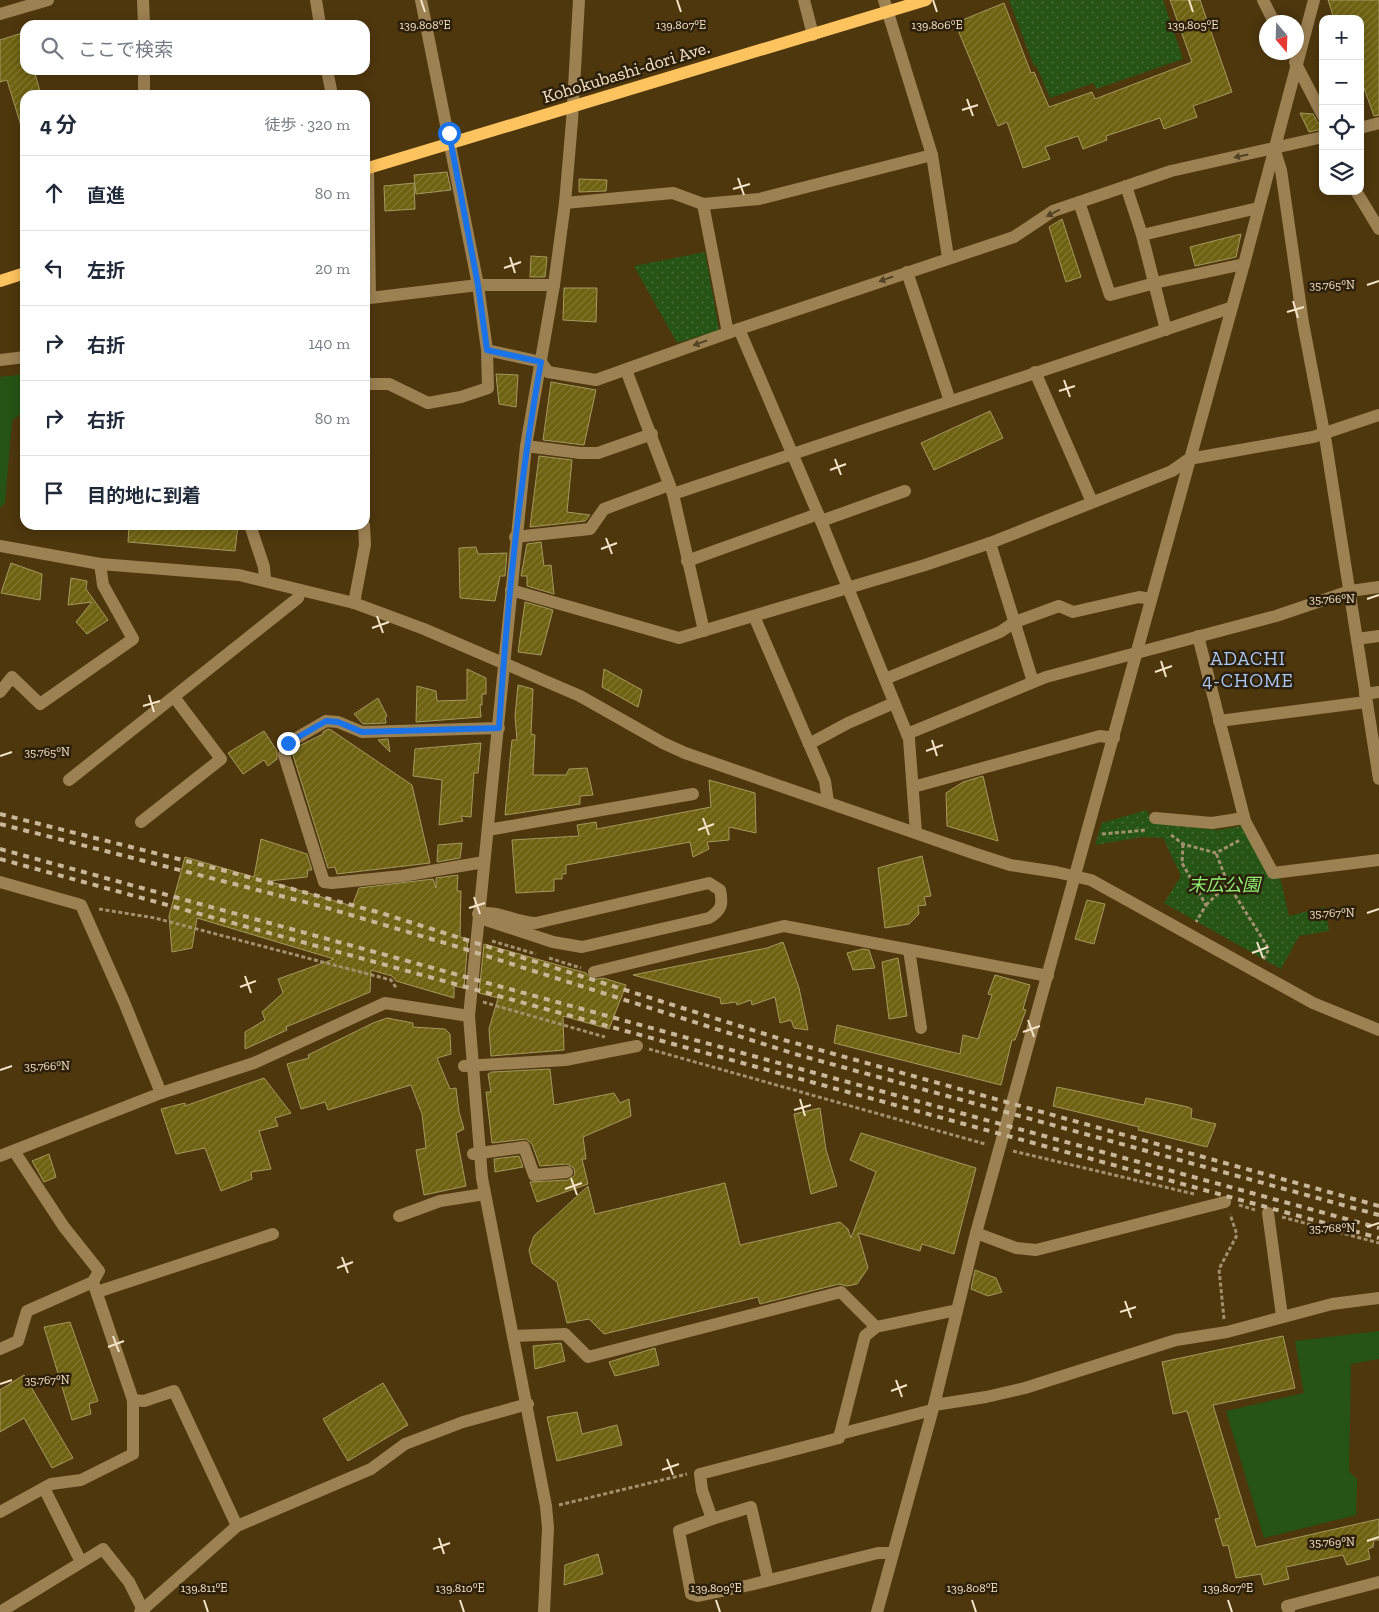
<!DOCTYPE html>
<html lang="ja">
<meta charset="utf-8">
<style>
body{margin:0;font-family:"Zilla Slab","Noto Sans JP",serif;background:#f2f2f3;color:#1f2937}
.controls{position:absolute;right:15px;top:15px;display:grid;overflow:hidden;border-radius:10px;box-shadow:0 2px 12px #0003}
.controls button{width:45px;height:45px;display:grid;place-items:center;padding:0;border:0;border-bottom:1px solid #e0e1e3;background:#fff;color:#1f2937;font:25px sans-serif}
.compass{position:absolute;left:1259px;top:15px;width:45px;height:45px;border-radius:50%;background:#fff;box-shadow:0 2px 12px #0003;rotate:161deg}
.stop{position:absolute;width:15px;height:15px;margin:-11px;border:4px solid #1a73e8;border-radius:50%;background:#fff}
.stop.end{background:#1a73e8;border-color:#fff;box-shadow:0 1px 5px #0008}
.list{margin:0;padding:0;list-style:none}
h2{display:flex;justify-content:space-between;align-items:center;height:65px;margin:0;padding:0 20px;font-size:21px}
h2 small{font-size:16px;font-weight:400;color:#747a83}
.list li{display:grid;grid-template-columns:32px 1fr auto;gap:15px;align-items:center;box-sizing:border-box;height:75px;padding:0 20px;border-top:1px solid #e0e1e3}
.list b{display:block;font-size:19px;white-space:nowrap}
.list em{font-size:16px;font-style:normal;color:#747a83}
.icon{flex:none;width:28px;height:28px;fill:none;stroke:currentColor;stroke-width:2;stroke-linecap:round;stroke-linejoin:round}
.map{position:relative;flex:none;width:1379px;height:1612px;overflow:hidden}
.search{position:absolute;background:#fff;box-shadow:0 2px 12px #0003;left:20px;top:20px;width:350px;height:55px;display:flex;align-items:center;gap:12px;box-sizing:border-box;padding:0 18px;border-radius:15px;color:#747a83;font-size:19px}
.panel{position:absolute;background:#fff;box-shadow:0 2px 12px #0003;left:20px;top:90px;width:350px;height:440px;border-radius:15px}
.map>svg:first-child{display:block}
</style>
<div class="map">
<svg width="1379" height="1612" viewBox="0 0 1379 1612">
<defs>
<pattern id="park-dots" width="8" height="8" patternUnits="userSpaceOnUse" patternTransform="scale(1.25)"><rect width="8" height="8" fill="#255415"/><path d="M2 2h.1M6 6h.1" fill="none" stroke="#456c36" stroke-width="1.8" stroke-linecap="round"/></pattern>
<pattern id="building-hatch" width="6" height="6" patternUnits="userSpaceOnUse" patternTransform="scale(1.25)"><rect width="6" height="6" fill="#6e6111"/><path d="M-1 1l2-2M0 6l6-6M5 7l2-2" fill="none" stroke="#837832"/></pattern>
</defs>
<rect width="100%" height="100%" fill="#4e370d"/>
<g fill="url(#park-dots)">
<path d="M1009,0H1163L1183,59L1096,89L1094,83L1050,98L1036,65L1034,66Z"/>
<path d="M705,252L719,330L677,343L634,266Z"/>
<path d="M1147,810L1152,823L1217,830L1242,826L1280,877L1289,916L1325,907L1329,931L1299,936L1281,969L1164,903L1181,876L1163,838L1142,837L1095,845L1102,823Z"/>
</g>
<g fill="#255415">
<path d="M25,374L22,412L12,421L5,503L0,508V377Z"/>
<path d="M1379,1331V1359L1351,1364L1349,1471L1357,1479L1356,1515L1264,1538L1226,1411L1304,1393L1295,1341Z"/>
</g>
<g fill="url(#building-hatch)" stroke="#a4995e">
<path d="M1170,0H1200L1232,92L1193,106L1197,117L1164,129L1160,118L1106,136L1107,140L1083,149L1078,136L1045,147L1050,159L1023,168L1007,122L998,126L955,23L1004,3L1031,73L1034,72L1049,107L1092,92L1095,99L1192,62Z"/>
<path d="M1328,0H1379V115L1374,116L1360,77V19H1334Z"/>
<path d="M25,32V70H34L41,95H25V128L22,129L7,80L0,82V40Z"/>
<path d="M1300,113L1313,114L1318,123L1323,124V129L1309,132Z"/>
<path d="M447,172L451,190L416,194L414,175Z"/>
<path d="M579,179L607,180L606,191L579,192Z"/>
<path d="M414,183L415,209L385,211L384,186Z"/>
<path d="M1062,219L1081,277L1066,282L1049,227Z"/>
<path d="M1241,234L1236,257L1195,266L1190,247Z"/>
<path d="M531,256L547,257L545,277H530Z"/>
<path d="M564,288H597L596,322L563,320Z"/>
<path d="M496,374L518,375L516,407L499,404Z"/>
<path d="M551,382L596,390L584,445L543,440Z"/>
<path d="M990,411L1003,438L934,470L921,443Z"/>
<path d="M539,456L572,460L567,512L590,515L585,521L530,527Z"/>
<path d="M129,525H238L235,551L128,542Z"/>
<path d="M541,542L544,566L551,565L554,594L527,586V576H521L527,544Z"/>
<path d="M476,547L478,554L507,553L505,576H500L495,601L460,598L459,548Z"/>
<path d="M11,563L42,574L40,600L1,593Z"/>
<path d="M71,578L87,581L86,589L108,620L87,634L76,622L92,602L68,605Z"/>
<path d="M525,602L553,610L541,655L518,652Z"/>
<path d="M467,669L486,678V694H482V705H480L481,717L416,722L417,686L436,691L437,701L467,700Z"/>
<path d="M604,669L642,690L638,707L602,687Z"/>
<path d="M518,685L533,689L531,734L535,735L533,775H566L569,769L587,768L593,795L580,796V804L505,815L511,749L512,740H517L515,716Z"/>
<path d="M378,698L387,716L385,717L386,723L363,724L354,714Z"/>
<path d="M328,729L331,730L412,785L430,863L337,874L335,867L328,868L293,755L295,748L323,734V732Z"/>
<path d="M264,731L277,751V759L268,766L264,760L243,774L228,753Z"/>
<path d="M388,739L390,752L378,740Z"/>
<path d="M481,743L478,773H474L471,817L461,816L463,821L439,825L442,780L413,776L415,749Z"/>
<path d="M983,776L998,841L947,826L946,793L963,782Z"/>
<path d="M709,780L755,793L756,833L729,827V840L707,842L709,849L693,857L690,842L566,865V874H562V879H554V891L516,893L512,840L579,836L577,825L596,822L597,829L711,807Z"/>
<path d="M261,839L307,854L312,870H308L307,877L268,881L352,906L359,888L433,879L436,888V878L458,875L457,891H461L460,937L468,939L464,988L454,986V998L396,981L392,976L371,970L370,992L286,1027L287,1030L245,1049V1032L265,1020L262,1012L283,993L278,979L334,959L197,918L192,948L172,952L169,916L185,857L254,877Z"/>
<path d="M462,843L460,858L437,862L438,845Z"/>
<path d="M922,856L931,896L924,897L926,905L918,906L919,914L909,924L885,928L878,868Z"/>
<path d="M1087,900L1105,904L1094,944L1075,939Z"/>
<path d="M783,942L799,988L808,1030L794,1028L791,1020L780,1023L775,997L752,1005L751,1000L737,1005L736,1002L721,1004L720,998L633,975L767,948Z"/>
<path d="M484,944L586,973L592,980L603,978L626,985L609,1029L563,1016L564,1050L491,1056L489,1029L498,998L479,993Z"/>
<path d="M863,949L869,950L875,968L853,970L847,953Z"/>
<path d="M898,958L907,1016L889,1019L882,962Z"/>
<path d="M995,975L1030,985L1023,1009L1026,1010L1015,1040H1012L1001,1085L834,1043L837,1025L960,1054L963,1035L978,1039L992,995L988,994Z"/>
<path d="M387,1018L413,1023V1027L445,1029L450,1034L451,1054L437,1058L450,1089L456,1088L459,1112L464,1129L456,1133L466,1186L424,1195L416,1150L426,1148L422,1114L411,1085L328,1110L325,1102L301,1109L287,1064L309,1058L308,1055L373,1023Z"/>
<path d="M550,1069L554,1105L614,1093L620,1103L629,1099L631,1116L583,1137L586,1159H582L588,1184L537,1202L530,1182L568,1180L575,1175L574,1168L567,1164L540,1166L532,1144L526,1139L492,1143L486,1092H491L488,1074L492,1072Z"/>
<path d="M264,1078L291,1113L275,1118L278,1126L259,1131L271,1169L251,1172L252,1179L221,1191L205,1148L176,1154L161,1109L185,1103V1106Z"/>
<path d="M1057,1087L1144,1105L1146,1098L1188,1107L1192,1109L1191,1118L1216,1124L1207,1147L1138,1130L1139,1127L1053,1106Z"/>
<path d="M820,1108L826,1150L837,1186L811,1194L794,1114Z"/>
<path d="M861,1133L976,1168L954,1254L922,1244L920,1251L858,1233L868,1268L857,1284L847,1286L839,1284L760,1304L758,1297L604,1334L589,1319L567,1323L557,1282L532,1263L529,1250L534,1236L588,1186L595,1214L725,1183L740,1245L840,1222L848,1229L851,1238L876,1172L850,1160Z"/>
<path d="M49,1154L56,1177L44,1182L32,1161Z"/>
<path d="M519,1156L523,1167L495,1172L494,1159Z"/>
<path d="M975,1270L996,1278L1002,1292L988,1296L971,1289Z"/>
<path d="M70,1322L98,1401L89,1404L91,1414L72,1420L44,1327Z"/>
<path d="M1283,1336L1295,1388L1213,1405L1256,1547L1379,1519V1540H1374L1373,1547L1368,1549L1370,1559L1347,1565L1343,1555L1286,1567L1289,1579L1264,1585L1261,1574L1236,1578L1228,1545L1223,1546L1215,1519L1220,1518L1187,1411L1173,1414L1162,1362Z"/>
<path d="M561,1343L565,1361L535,1369L533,1346Z"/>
<path d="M655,1348L659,1365L615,1376L609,1362Z"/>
<path d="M24,1375L73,1458L52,1468L24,1418L0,1432V1390Z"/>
<path d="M383,1383L408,1425L348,1461L323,1419Z"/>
<path d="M577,1412L582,1434L617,1425L622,1445L557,1461L547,1417Z"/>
<path d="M598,1554L603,1574L564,1585L565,1565Z"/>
</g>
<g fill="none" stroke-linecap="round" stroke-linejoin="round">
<g stroke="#a3906d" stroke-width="3" stroke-dasharray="4 2.5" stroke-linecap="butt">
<path d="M1102,834L1146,830"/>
<path d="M1171,835L1183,844L1216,853L1240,840"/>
<path d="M1183,844L1182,863L1206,905L1196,922"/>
<path d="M1228,884L1269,949L1263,960"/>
<path d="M1206,905L1228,884L1216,853"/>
<path d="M99,909L155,918L391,980L397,989"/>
<path d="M492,941L536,954"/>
<path d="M549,958L581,968"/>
<path d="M483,1002L605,1037"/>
<path d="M649,1049L985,1144"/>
<path d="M1013,1151L1194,1194"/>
<path d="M1239,1205L1255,1210"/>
<path d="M1282,1217L1379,1243"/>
<path d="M1224,1319L1219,1269L1237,1235L1230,1214"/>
<path d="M559,1505L687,1474"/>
</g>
<g stroke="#9c8153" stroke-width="12">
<path d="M143,0L144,25"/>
<path d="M316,0L320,25"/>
<path d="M421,0L478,285L487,350L541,362L548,372L596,380L739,329L1014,237L1053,211L1171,171L1323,137"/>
<path d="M804,0L813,35"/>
<path d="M884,0L932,155L948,257"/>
<path d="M1263,0L1274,22"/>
<path d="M0,14L48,0"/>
<path d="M1295,62L1323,116"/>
<path d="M144,70V95"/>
<path d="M327,70L332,95"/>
<path d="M1360,128L1379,123"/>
<path d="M1274,148L1281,170L1303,323L1326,443L1379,779"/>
<path d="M368,169L370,298L478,285H554"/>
<path d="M1126,186L1142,235L1166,330"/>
<path d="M1356,191L1379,229"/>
<path d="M1079,202L1110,295L1159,282L1244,264"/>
<path d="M565,203L673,193L703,204L759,199L932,155"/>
<path d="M703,204L728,333"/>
<path d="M1142,235L1258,208"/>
<path d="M907,272L950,401"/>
<path d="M739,329L821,521L909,739L916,833"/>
<path d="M0,360L25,357"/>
<path d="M626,370L673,494L704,631"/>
<path d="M1035,372L1092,502"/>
<path d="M365,384H389L428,403L461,397L488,388L487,350"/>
<path d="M526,446L580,453H598L652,434"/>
<path d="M673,494L1230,308"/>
<path d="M821,521L905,491"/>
<path d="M250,525L264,567L265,580"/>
<path d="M515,537L590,529L604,509L669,485"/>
<path d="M990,543L1033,682"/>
<path d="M0,546L100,564L239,575L354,603L424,629L580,696L663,743L685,753L973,853L1010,865L1056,872L1091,880L1313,1003L1379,1030"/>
<path d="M687,561L818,514"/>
<path d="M511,590L679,638L925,565L990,543L1172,471L1189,459L1313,437L1379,415"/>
<path d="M354,603L365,545L364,525"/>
<path d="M754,616L825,781L828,802"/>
<path d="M1198,636L1245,821L1273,873L1379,860"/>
<path d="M1357,639L1379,636"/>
<path d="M885,679L1000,632L1015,622L1059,606L1073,612L1139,597L1151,599"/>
<path d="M0,692L12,677L40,704L133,639L103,585L100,564"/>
<path d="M1365,694L1379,692"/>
<path d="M1219,721L1366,702"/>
<path d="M907,734L1046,677L1276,616L1350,591L1379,587"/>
<path d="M809,744L848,723L894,703"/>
<path d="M69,780L298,598L300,590"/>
<path d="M913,787L1100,736L1114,738"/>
<path d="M1155,818L1212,823L1244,818"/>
<path d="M141,822L221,759L174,697"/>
<path d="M488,830L693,794"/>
<path d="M484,862L402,876L332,883L324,882L284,755L288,743L326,721L338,722L362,732L499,728"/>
<path d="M0,882L81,905L124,1002L161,1093"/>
<path d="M709,883L720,890C723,904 722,910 709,918L582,947L553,942L486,920L478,914C496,909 517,923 536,923Z"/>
<path d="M909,950L921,1028"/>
<path d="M594,972L784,926L1048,976"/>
<path d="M464,1066L565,1060L637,1046"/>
<path d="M473,1154L524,1147L534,1175L567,1172"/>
<path d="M0,1156L161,1093L254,1063L385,1003L469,1016"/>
<path d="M1268,1213L1282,1316"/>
<path d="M399,1216L440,1201L485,1194"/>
<path d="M976,1233L1016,1248L1036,1250L1225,1202"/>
<path d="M97,1292L273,1234"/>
<path d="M513,1336L565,1334L588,1357L841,1292L876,1327"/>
<path d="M0,1349L18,1341L27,1311L93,1282"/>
<path d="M133,1400L144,1401L174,1391L237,1526"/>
<path d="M934,1405L986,1397L1025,1388L1176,1340L1227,1332L1332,1304L1379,1298"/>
<path d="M840,1434L932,1410"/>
<path d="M44,1488L81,1562"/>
<path d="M0,1512L51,1484L81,1480L133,1454V1400L93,1282L99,1271L64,1227L14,1151"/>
<path d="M712,1519L679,1531L691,1594L698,1596L750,1585L878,1553H893"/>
<path d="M768,1580L751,1507L712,1519L702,1490L700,1474L839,1438L865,1336L876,1327L957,1310"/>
<path d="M0,1612L103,1549L129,1582L144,1612"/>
<path d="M140,1612L237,1526L371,1469L405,1444L463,1422L528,1404"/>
<path d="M544,1612L548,1528L546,1506L482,1178L469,1016L526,446L554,285L565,203L572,121L579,0"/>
<path d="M877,1612L934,1405L976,1233L1244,264L1314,0"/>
<path d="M1289,1612L1287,1606L1379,1582"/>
</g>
<g stroke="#fdc35e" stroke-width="12">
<path d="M365,169L926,0"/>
<path d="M0,281L25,273"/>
</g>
<g stroke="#cab799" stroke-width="4" stroke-dasharray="6 6" stroke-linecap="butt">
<path d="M0,814L226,871L381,913L784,1040L1379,1206"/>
<path d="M0,824L324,907L455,946L795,1054L1379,1215"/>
<path d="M0,849L1379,1228"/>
<path d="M0,859L1379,1238"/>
</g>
</g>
<defs><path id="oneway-solid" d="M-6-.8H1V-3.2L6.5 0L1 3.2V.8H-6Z" transform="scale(1.25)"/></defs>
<g fill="#544224">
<use href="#oneway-solid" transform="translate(1241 156) rotate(168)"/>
<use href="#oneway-solid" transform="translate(1053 213) rotate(153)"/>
<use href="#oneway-solid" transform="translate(886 279) rotate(161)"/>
<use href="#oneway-solid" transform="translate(700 343) rotate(160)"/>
</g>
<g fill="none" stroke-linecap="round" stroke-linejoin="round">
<path stroke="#1a73e8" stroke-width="6" d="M288,743L326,721L338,722L362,732L499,728C507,605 519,483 541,362L487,350L478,285L449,133"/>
</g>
<path fill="none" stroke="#f4e3c8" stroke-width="2" d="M421,0L425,12M677,0L681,12M933,0L937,12M1189,0L1193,12M967,99L973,116M962,110L978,105M738,178L744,195M733,189L750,184M510,257L515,273M504,268L521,262M1367,285L1379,281M1293,301L1298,318M1287,312L1304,307M1064,380L1070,397M1059,391L1075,386M835,459L841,475M830,470L846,464M606,538L612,554M601,549L617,543M1367,599L1379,595M377,616L383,633M372,628L389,622M1161,661L1166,677M1155,672L1172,666M149,695L154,712M143,706L160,701M932,740L937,756M926,751L943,745M0,756L12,752M703,818L709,835M698,830L714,824M474,897L480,914M469,908L485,903M1367,913L1379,909M1257,942L1263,958M1252,953L1268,947M245,976L251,993M240,987L256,981M1028,1020L1034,1037M1023,1032L1040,1026M0,1070L12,1066M800,1099L805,1116M794,1110L811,1105M571,1178L577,1195M565,1189L582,1183M1367,1227L1379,1223M342,1257L348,1273M337,1268L353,1262M1125,1301L1131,1318M1120,1312L1136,1307M113,1336L119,1352M108,1347L124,1341M896,1380L902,1397M0,1384L12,1380M891,1391L907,1385M667,1459L673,1475M662,1470L679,1464M439,1538L444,1554M1367,1541L1379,1537M433,1549L450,1543M204,1600L208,1612M460,1600L464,1612M716,1600L720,1612M972,1600L976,1612M1228,1600L1232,1612"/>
<g text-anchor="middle" stroke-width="5" stroke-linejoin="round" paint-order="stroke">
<g font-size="18" fill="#f4e3c8" stroke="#2d200a">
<text transform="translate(626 72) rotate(-17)" y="6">Kohokubashi-dori Ave.</text>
</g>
<g font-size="18" font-style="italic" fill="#8ff173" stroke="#2d200a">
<text x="1224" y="891">末広公園</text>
</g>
<g font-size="19" letter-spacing="1" fill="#a9cafc" stroke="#2d200a">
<text x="1248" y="665">ADACHI<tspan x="1248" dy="22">4-CHOME</tspan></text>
</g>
</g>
<g font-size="12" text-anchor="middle" fill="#f4e3c8" stroke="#2d200a" stroke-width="5" stroke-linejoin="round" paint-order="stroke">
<text x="425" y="29">139.808°E</text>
<text x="681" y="29">139.807°E</text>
<text x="937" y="29">139.806°E</text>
<text x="1193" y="29">139.805°E</text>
<text x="1332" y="289">35.765°N</text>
<text x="1332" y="603">35.766°N</text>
<text x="47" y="756">35.765°N</text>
<text x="1332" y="917">35.767°N</text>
<text x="47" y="1070">35.766°N</text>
<text x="1332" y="1232">35.768°N</text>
<text x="47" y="1384">35.767°N</text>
<text x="1332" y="1546">35.769°N</text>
<text x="204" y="1592">139.811°E</text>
<text x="460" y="1592">139.810°E</text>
<text x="716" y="1592">139.809°E</text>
<text x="972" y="1592">139.808°E</text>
<text x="1228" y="1592">139.807°E</text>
</g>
</svg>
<div class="controls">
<button>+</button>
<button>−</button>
<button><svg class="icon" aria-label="locate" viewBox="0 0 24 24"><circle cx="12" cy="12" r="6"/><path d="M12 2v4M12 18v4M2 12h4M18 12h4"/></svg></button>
<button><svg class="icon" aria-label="layers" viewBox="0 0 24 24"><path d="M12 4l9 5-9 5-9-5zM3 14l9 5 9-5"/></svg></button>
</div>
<svg class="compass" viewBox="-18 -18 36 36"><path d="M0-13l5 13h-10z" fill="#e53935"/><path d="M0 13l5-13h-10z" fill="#747a83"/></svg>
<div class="stop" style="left:449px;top:133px"></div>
<div class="stop end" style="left:288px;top:743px"></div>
<div class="search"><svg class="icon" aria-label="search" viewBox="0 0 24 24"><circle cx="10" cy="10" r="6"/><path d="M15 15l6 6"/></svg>ここで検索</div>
<section class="panel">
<h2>4 分<small>徒歩 · 320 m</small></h2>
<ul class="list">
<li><svg class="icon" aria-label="ahead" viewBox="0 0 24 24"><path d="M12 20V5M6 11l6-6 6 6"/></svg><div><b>直進</b></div><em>80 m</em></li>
<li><svg class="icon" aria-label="left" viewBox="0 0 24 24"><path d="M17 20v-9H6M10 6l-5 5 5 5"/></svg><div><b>左折</b></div><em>20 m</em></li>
<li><svg class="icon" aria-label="right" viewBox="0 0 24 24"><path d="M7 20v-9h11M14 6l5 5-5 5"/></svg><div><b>右折</b></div><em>140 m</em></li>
<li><svg class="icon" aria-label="right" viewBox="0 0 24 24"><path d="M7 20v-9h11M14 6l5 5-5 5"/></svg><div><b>右折</b></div><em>80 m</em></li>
<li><svg class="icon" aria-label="arrive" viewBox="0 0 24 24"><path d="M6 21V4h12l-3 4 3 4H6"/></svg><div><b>目的地に到着</b></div></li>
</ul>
</section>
</div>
